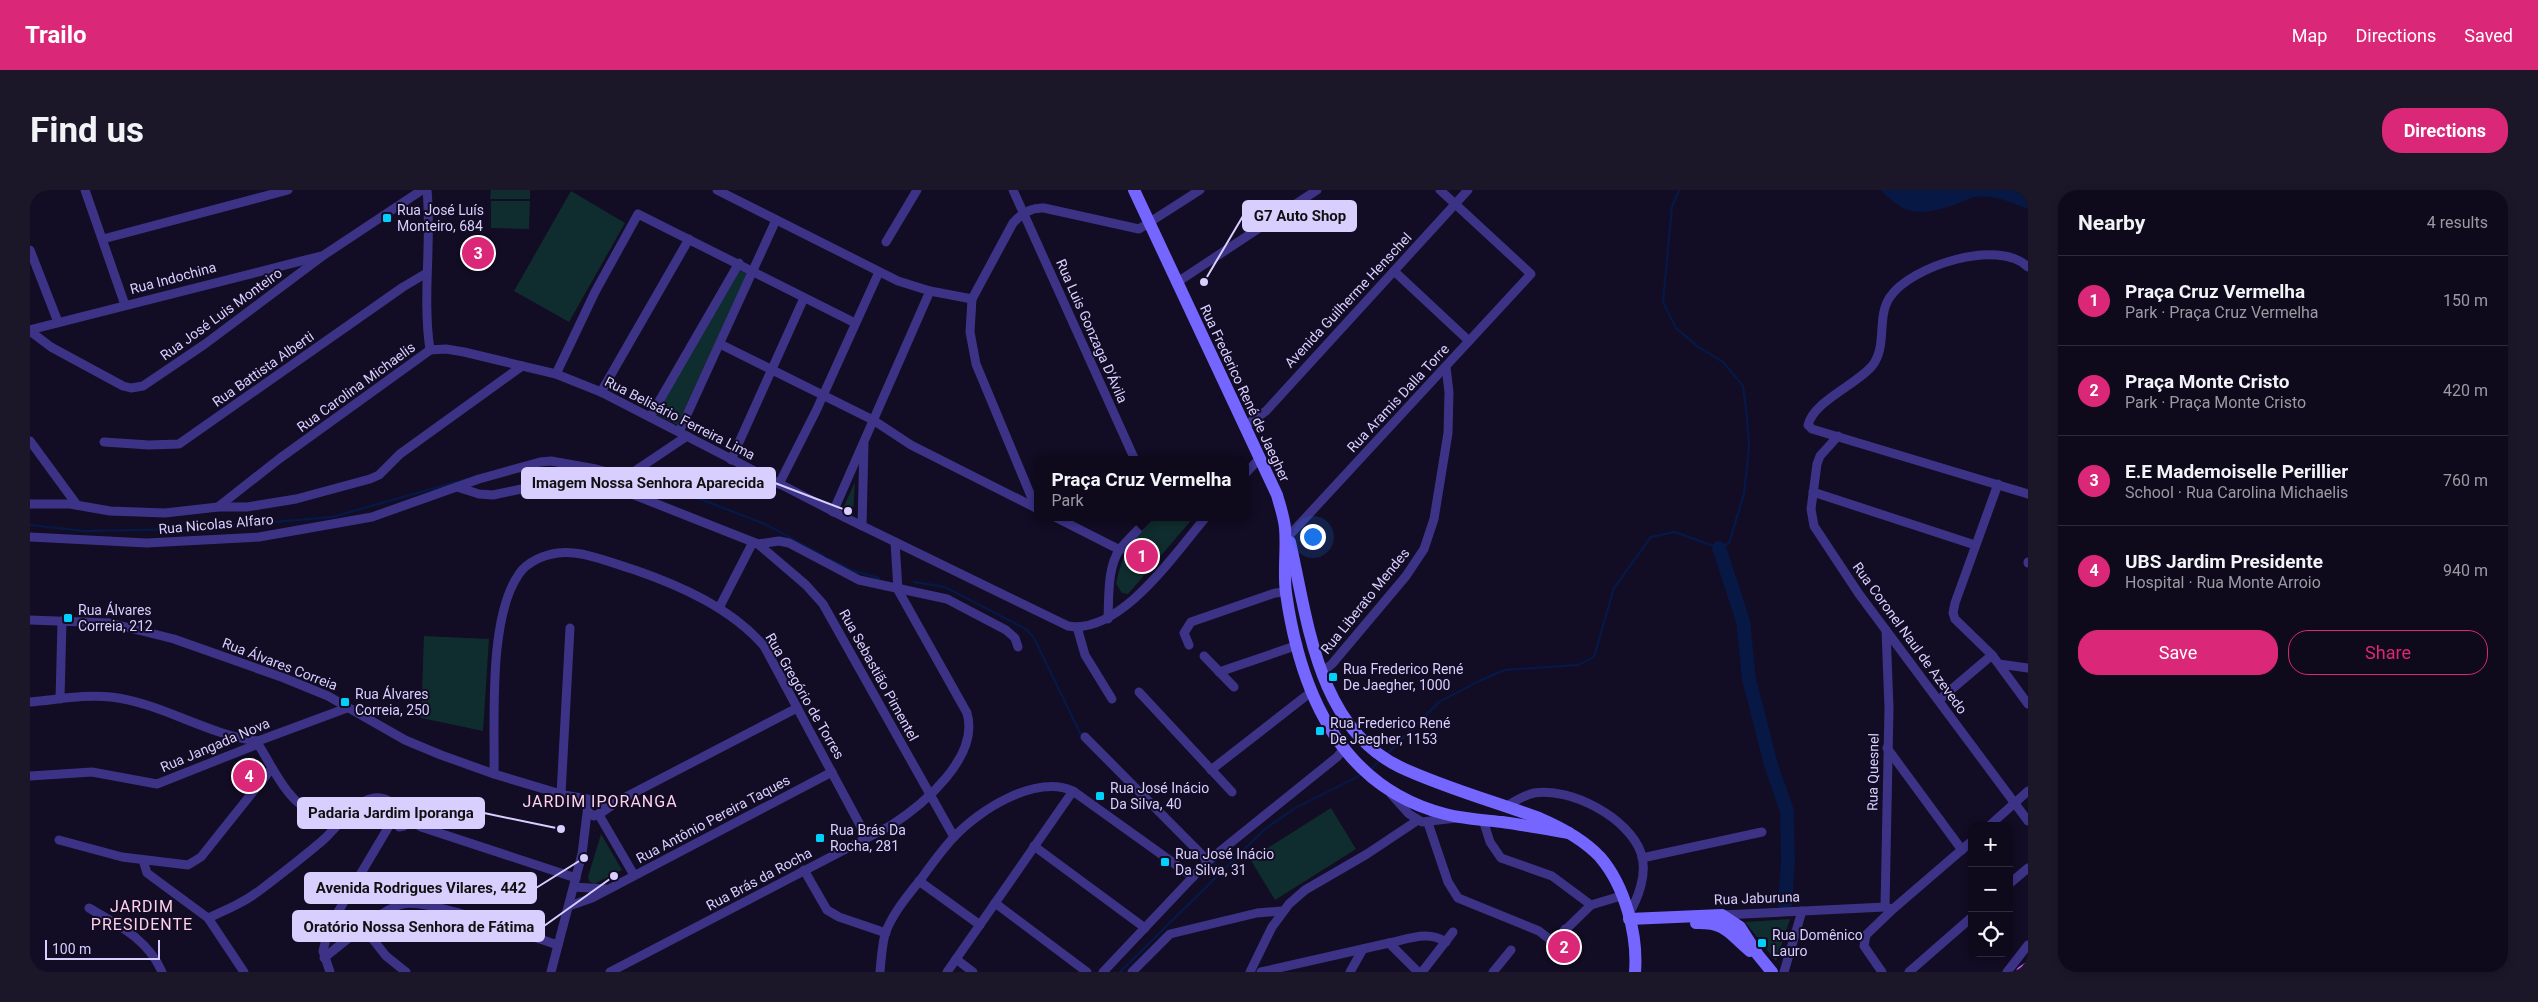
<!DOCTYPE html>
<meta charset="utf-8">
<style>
body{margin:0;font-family:Roboto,sans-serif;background:#1c1728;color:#f1f3f6}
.controls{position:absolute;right:15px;bottom:15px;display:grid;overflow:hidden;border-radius:10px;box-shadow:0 2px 8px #0003}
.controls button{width:45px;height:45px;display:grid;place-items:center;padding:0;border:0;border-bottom:1px solid #2e2a3a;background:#0e091b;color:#f1f3f6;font:25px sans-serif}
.scale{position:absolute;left:15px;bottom:12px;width:115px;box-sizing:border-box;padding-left:5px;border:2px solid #d8cfff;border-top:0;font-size:14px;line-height:18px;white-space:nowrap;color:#d8cfff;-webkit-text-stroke:4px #120c24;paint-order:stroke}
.you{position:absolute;left:1282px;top:346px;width:18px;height:18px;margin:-12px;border:4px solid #fff;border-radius:50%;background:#1a73e8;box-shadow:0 0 0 8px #1a73e833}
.badge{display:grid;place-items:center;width:32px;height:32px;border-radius:50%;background:#db2777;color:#fff;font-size:16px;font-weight:700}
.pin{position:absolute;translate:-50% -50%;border:2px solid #fff;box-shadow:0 1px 5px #0006}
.popup{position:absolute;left:1004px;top:266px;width:215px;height:65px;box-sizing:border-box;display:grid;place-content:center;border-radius:10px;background:#0e091b;filter:drop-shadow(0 1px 4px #0005);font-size:16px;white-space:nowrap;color:#9b9aa3}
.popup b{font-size:19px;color:#f1f3f6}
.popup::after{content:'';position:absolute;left:50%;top:100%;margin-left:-10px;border:10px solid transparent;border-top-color:#0e091b}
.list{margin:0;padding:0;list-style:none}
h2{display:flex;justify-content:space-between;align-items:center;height:65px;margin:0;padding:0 20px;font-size:21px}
h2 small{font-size:16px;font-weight:400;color:#9b9aa3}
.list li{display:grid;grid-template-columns:32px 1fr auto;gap:15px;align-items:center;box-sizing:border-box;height:90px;padding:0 20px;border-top:1px solid #2e2a3a}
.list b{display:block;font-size:19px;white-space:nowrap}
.list p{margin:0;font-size:16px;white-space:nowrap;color:#9b9aa3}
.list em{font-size:16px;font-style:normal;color:#9b9aa3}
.actions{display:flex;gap:10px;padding:15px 20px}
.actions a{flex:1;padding:11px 0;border:1px solid #db2777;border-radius:20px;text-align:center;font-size:18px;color:#db2777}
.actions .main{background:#db2777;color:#fff}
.icon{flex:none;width:28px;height:28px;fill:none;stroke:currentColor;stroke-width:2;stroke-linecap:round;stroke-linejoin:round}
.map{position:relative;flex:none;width:1998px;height:782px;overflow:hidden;border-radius:20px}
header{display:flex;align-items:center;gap:30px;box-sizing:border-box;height:70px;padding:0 25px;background:#db2777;color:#fff}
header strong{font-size:24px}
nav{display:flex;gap:28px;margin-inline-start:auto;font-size:18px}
.intro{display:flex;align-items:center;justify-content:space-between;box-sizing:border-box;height:120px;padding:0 30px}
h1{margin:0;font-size:35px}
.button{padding:12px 22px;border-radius:20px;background:#db2777;color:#fff;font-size:18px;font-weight:700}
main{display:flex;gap:30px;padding:0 30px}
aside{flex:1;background:#0e091b;border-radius:20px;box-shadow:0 2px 8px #0003}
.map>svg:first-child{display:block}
</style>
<header>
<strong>Trailo</strong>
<nav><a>Map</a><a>Directions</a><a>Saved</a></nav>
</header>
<div class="intro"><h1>Find us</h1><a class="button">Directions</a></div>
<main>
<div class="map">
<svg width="1998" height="782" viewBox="0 0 1998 782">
<rect width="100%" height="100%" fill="#120c24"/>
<g fill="#0f2d2e">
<path d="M461,0H500V9H460Z"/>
<path d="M541,1L595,33L539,132L484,101Z"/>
<path d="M461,11H500L499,39L461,38Z"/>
<path d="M707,79L717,84L647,235L625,224Z"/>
<path d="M825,292L823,322L814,316Z"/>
<path d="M1125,327H1164L1098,404L1092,403L1086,394C1092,365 1101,346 1125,327Z"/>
<path d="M394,446L459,449L453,541L391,528Z"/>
<path d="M1301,618L1326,659L1245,710L1220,669Z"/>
<path d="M571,644L592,680L564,694L559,691L558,687Z"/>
<path d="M1760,729L1746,771L1715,732Z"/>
</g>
<path fill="#061843" d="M1851,0H1998V19C1982,13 1963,4 1945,7C1938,8 1931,13 1924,15C1890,26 1875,26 1851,0Z"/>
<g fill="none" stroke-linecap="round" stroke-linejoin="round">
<g stroke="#061843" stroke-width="2.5">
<path d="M578,278L588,280"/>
<path d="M615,288L735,334L794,366"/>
<path d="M0,335L54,341L163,339L302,327L437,289"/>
<path d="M800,369L824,381L849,388"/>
<path d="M884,392L915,397L996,439L1004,448L1052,547"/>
<path d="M1358,563L1409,512L1451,490L1475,480L1548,475L1564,467L1584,398L1621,347L1645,342L1689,358L1699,353L1714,304L1719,257L1717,227L1713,196L1693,172L1667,156L1646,138L1633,112L1642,17L1649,0"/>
<path d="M1340,580L1350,570"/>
<path d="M1181,670L1191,680"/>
<path d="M1090,782L1235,639L1265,618L1333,584"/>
</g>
<path stroke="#061843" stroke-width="14" d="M1689,358L1713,431L1719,489L1741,575L1757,621L1758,672L1755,714"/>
<g stroke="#3c3387" stroke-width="9">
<path d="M55,0L95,115"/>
<path d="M397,0C402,54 392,106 400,160"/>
<path d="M687,0L868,91L900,101L942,109"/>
<path d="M983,0L1105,270"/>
<path d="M73,49L258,0"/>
<path d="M856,52L887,0"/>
<path d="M0,60L28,132"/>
<path d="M1998,77C1968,48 1881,76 1860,107C1846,127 1858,156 1842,176C1826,195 1784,211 1778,235L1782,239L1998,304"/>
<path d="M1364,81L1439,151"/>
<path d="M1146,93L1287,0"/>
<path d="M0,140L291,66"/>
<path d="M0,141L21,157L93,196L101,198L113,196L175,154L294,65L392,0"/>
<path d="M690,154L843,230L881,255L1008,319"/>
<path d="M400,160L416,159L434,162L526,184L571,202L816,328L1038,436C1091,445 1145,363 1176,327"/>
<path d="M526,184L565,102L608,24L825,133"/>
<path d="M571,202L659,49"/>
<path d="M620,227L709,73"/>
<path d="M1215,236L1236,221L1438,0"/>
<path d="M649,242L746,30"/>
<path d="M1808,246L1790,266L1787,274L1781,319L1784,336L1829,404L1998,631"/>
<path d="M0,251L47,315"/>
<path d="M74,252L119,255L149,254L373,97L395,84"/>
<path d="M701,270L774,108"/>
<path d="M1216,283L1230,268"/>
<path d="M593,289L657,246"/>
<path d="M749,294L786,221L849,82"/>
<path d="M1968,294L1925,413L1923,423L1925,429L1962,465L1998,514"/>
<path d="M427,297L449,304L463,305L519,293H553L584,297L728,354L749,351L759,353L829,390L917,409L976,440L985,448L988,457"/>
<path d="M1783,302L1945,355"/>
<path d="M0,314H40L80,321L135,323L188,317H217L266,309L340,289L349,285L370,264L492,176"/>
<path d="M188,317L249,269L400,160"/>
<path d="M1006,318L946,174L940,142L942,109L983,33C991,24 1001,17 1014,18L1109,39L1170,0"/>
<path d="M803,322L900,101"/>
<path d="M1025,327L1090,360"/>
<path d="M832,336L834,254"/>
<path d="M0,347L117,353L229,347L342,327L449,289L510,272L521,271L566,279L596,287"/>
<path d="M1255,350L1501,84L1410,0"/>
<path d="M728,354L776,395L793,414L924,647"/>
<path d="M1998,373V372"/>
<path d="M689,418L723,352"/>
<path d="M1078,429C1079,408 1077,377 1090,359C1099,348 1110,338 1120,327"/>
<path d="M0,430L80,433L144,449L254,488L298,506L375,550L411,565L464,584L534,605L563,610"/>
<path d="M1047,437L1055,465L1082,509"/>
<path d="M1856,440L1859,518L1855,717L1863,719"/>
<path d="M1159,455L1154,443L1161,432L1245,403L1256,402"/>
<path d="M1174,466L1204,497"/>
<path d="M1969,474L1998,478"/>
<path d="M1189,482L1268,455"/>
<path d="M1292,482L1302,474L1376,386L1394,359L1404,329L1418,243L1419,202L1416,177"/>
<path d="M1109,502L1202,602"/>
<path d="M30,509L32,431"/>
<path d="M1909,510L1962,465"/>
<path d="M0,512C26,510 54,504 81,507C132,513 177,545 228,551"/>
<path d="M1055,547L1178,671"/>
<path d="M228,554C241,574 260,618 286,622C297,623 310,620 321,619"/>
<path d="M1857,558L1932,660"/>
<path d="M1181,580L1281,502"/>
<path d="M464,584C465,530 458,428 489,384C497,372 513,365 528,363C553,360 581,373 605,380C651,396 701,418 734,456L837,648"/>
<path d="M0,586L62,582L127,594L228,554V551L317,518"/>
<path d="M531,604L540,438"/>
<path d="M1361,604L1379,624L1392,632L1426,628"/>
<path d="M338,611L357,619L364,628"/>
<path d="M1477,616C1485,611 1495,605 1504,603C1541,597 1599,628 1611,663C1618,683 1608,709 1598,725"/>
<path d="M571,623L588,611L767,518"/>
<path d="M569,625L604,685"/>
<path d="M377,628L391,637L546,688"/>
<path d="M1453,630L1460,652L1471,668L1522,686L1561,715"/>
<path d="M1398,633L1418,692L1428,708L1509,741L1523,752L1537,769L1540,764L1535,739"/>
<path d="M1959,636L1998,601"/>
<path d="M29,650L92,667L158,675L171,667L242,578"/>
<path d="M1004,656L1115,738"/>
<path d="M1612,668L1732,642"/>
<path d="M113,670L117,683L178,728L214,782"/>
<path d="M774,680L797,720L809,727L856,743"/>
<path d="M889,691L950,735"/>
<path d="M1979,694L1998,678"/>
<path d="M544,697L576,699"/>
<path d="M965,713L1057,782"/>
<path d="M539,716L562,708L802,582"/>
<path d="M59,718C88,735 118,749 132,782"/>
<path d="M1692,725L1855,717"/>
<path d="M178,728C196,720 213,713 229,701C250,685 272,668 292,651C309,637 320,613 344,608C356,606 366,615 373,623"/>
<path d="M334,738L356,766L376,782"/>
<path d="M1523,752L1561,715L1591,706"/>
<path d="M1359,753C1379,749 1398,740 1416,752"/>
<path d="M294,768C310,755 355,717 373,714C398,708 498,746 528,755"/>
<path d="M926,769L943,782"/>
<path d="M300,782L293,761L299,737L365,626L373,623L377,630L374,636L369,637L364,630"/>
<path d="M521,782L552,664L558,615L565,610L572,615V622L564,626L558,622"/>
<path d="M580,782L860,636C893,615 950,567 937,523L868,400L865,352"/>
<path d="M850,782C851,769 852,756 855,744C862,724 878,705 891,689C901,675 912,660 924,647C949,620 1006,584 1043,601L1163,687"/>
<path d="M917,782L1043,601"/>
<path d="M1073,782L1178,671L1307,567L1313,560"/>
<path d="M1102,782L1140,744L1227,723L1252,721"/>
<path d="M1220,782L1242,737L1259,714L1275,700L1337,664L1388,630"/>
<path d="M1231,782L1359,753L1388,782"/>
<path d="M1320,782L1333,759"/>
<path d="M1392,782L1423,742"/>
<path d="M1463,782L1481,760"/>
<path d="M1754,782L1772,721"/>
<path d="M1852,782L1834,756L1836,745L1863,719L1942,651"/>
<path d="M1879,782L1942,727"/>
<path d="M1977,782L1998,755"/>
</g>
<g stroke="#7466ff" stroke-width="12">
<path d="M1104,0L1247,305C1250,316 1254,327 1255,338C1257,359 1253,381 1256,403C1270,502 1310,597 1415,624C1434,629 1453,630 1472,632C1494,635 1516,639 1539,643"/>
<path d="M1260,352C1278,431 1287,537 1370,577C1415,598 1463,611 1509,628C1530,637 1554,650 1570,667C1595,696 1608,745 1605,782"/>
<path d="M1599,729L1692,725L1710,737L1728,765L1742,782"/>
<path d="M1666,733C1697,732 1699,744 1720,761"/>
</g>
<path stroke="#cb56ff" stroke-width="12" d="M1992,782L1998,778"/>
</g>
<g fill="#00d0fa" stroke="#120c24" stroke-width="2">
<rect x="352" y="23" width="10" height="10" rx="2.5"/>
<rect x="33" y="423" width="10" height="10" rx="2.5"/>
<rect x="1298" y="482" width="10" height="10" rx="2.5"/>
<rect x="310" y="507" width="10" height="10" rx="2.5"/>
<rect x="1285" y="536" width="10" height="10" rx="2.5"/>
<rect x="1065" y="601" width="10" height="10" rx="2.5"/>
<rect x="785" y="643" width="10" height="10" rx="2.5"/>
<rect x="1130" y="667" width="10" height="10" rx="2.5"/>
<rect x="1727" y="748" width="10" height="10" rx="2.5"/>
</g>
<g text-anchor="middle" stroke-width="4" stroke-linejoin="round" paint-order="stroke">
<g font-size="14" fill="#d8cfff" stroke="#120c24" text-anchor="start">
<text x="367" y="25">Rua José Luís<tspan x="367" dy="16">Monteiro, 684</tspan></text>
<text x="48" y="425">Rua Álvares<tspan x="48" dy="16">Correia, 212</tspan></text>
<text x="1313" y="484">Rua Frederico René<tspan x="1313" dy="16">De Jaegher, 1000</tspan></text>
<text x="325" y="509">Rua Álvares<tspan x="325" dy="16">Correia, 250</tspan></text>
<text x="1300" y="538">Rua Frederico René<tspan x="1300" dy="16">De Jaegher, 1153</tspan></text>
<text x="1080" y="603">Rua José Inácio<tspan x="1080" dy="16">Da Silva, 40</tspan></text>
<text x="800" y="645">Rua Brás Da<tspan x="800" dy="16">Rocha, 281</tspan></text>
<text x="1145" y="669">Rua José Inácio<tspan x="1145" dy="16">Da Silva, 31</tspan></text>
<text x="1742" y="750">Rua Domênico<tspan x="1742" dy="16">Lauro</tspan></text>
</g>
<g font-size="14" fill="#d8cfff" stroke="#120c24">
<text transform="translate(143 88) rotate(-15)" y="5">Rua Indochina</text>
<text transform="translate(1318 110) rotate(-47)" y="5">Avenida Guilherme Henschel</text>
<text transform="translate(191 124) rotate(-36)" y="5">Rua José Luis Monteiro</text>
<text transform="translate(1062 141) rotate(66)" y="5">Rua Luis Gonzaga D'Ávila</text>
<text transform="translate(233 179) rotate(-35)" y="5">Rua Battista Alberti</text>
<text transform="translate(326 197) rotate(-36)" y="5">Rua Carolina Michaelis</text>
<text transform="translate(1215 203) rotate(65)" y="5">Rua Frederico René de Jaegher</text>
<text transform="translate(1368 208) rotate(-47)" y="5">Rua Aramis Dalla Torre</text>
<text transform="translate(650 228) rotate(27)" y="5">Rua Belisário Ferreira Lima</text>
<text transform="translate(186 334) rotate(-5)" y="5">Rua Nicolas Alfaro</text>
<text transform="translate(1335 411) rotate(-51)" y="5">Rua Liberato Mendes</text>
<text transform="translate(1880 448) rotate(54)" y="5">Rua Coronel Naul de Azevedo</text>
<text transform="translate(250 474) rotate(21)" y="5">Rua Álvares Correia</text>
<text transform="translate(849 485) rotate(61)" y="5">Rua Sebastião Pimentel</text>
<text transform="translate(775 506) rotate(60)" y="5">Rua Gregório de Torres</text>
<text transform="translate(185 555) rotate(-23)" y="5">Rua Jangada Nova</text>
<text transform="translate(1843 582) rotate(-89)" y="5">Rua Quesnel</text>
<text transform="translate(683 629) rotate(-28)" y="5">Rua Antônio Pereira Taques</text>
<text transform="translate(729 689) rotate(-28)" y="5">Rua Brás da Rocha</text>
<text transform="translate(1727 708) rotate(-2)" y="5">Rua Jaburuna</text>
</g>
<g font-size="16" letter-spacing="1" fill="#ffd1eb" stroke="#120c24">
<text x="570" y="617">JARDIM IPORANGA</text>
<text x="112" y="722">JARDIM<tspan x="112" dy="18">PRESIDENTE</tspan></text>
</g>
</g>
<path fill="none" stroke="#d8cfff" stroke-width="2" d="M1174 92L1213 26M818 321L745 293M531 639L454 623M554 668L506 698M584 686L514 736"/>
<g fill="#d8cfff" stroke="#120c24" stroke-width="2">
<circle cx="1174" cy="92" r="5"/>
<circle cx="818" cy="321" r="5"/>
<circle cx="531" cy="639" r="5"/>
<circle cx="554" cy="668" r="5"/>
<circle cx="584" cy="686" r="5"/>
</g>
<g fill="#d8cfff" stroke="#d8cfff" stroke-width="2">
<rect x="1213" y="11" width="113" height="30" rx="5"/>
<rect x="492" y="278" width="253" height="30" rx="5"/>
<rect x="268" y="608" width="186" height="30" rx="5"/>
<rect x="275" y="683" width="231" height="30" rx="5"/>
<rect x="263" y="721" width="251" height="30" rx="5"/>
</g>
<g font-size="15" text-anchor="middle" font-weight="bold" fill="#111">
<text x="1270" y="31">G7 Auto Shop</text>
<text x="618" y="298">Imagem Nossa Senhora Aparecida</text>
<text x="361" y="628">Padaria Jardim Iporanga</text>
<text x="391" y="703">Avenida Rodrigues Vilares, 442</text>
<text x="389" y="742">Oratório Nossa Senhora de Fátima</text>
</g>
</svg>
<div class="controls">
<button>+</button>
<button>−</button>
<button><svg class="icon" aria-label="locate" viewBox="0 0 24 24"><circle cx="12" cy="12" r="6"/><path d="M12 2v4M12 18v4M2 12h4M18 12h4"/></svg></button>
</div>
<div class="scale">100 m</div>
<div class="you"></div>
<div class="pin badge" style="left:1112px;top:366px">1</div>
<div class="popup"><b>Praça Cruz Vermelha</b>Park</div>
<div class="pin badge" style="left:1534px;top:757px">2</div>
<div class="pin badge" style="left:448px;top:63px">3</div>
<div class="pin badge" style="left:219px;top:586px">4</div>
</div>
<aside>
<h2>Nearby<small>4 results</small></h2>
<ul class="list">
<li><span class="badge">1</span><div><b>Praça Cruz Vermelha</b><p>Park · Praça Cruz Vermelha</p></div><em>150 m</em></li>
<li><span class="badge">2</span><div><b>Praça Monte Cristo</b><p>Park · Praça Monte Cristo</p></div><em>420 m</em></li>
<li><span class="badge">3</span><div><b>E.E Mademoiselle Perillier</b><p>School · Rua Carolina Michaelis</p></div><em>760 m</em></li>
<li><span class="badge">4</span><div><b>UBS Jardim Presidente</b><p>Hospital · Rua Monte Arroio</p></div><em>940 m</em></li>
</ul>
<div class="actions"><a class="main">Save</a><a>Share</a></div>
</aside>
</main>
